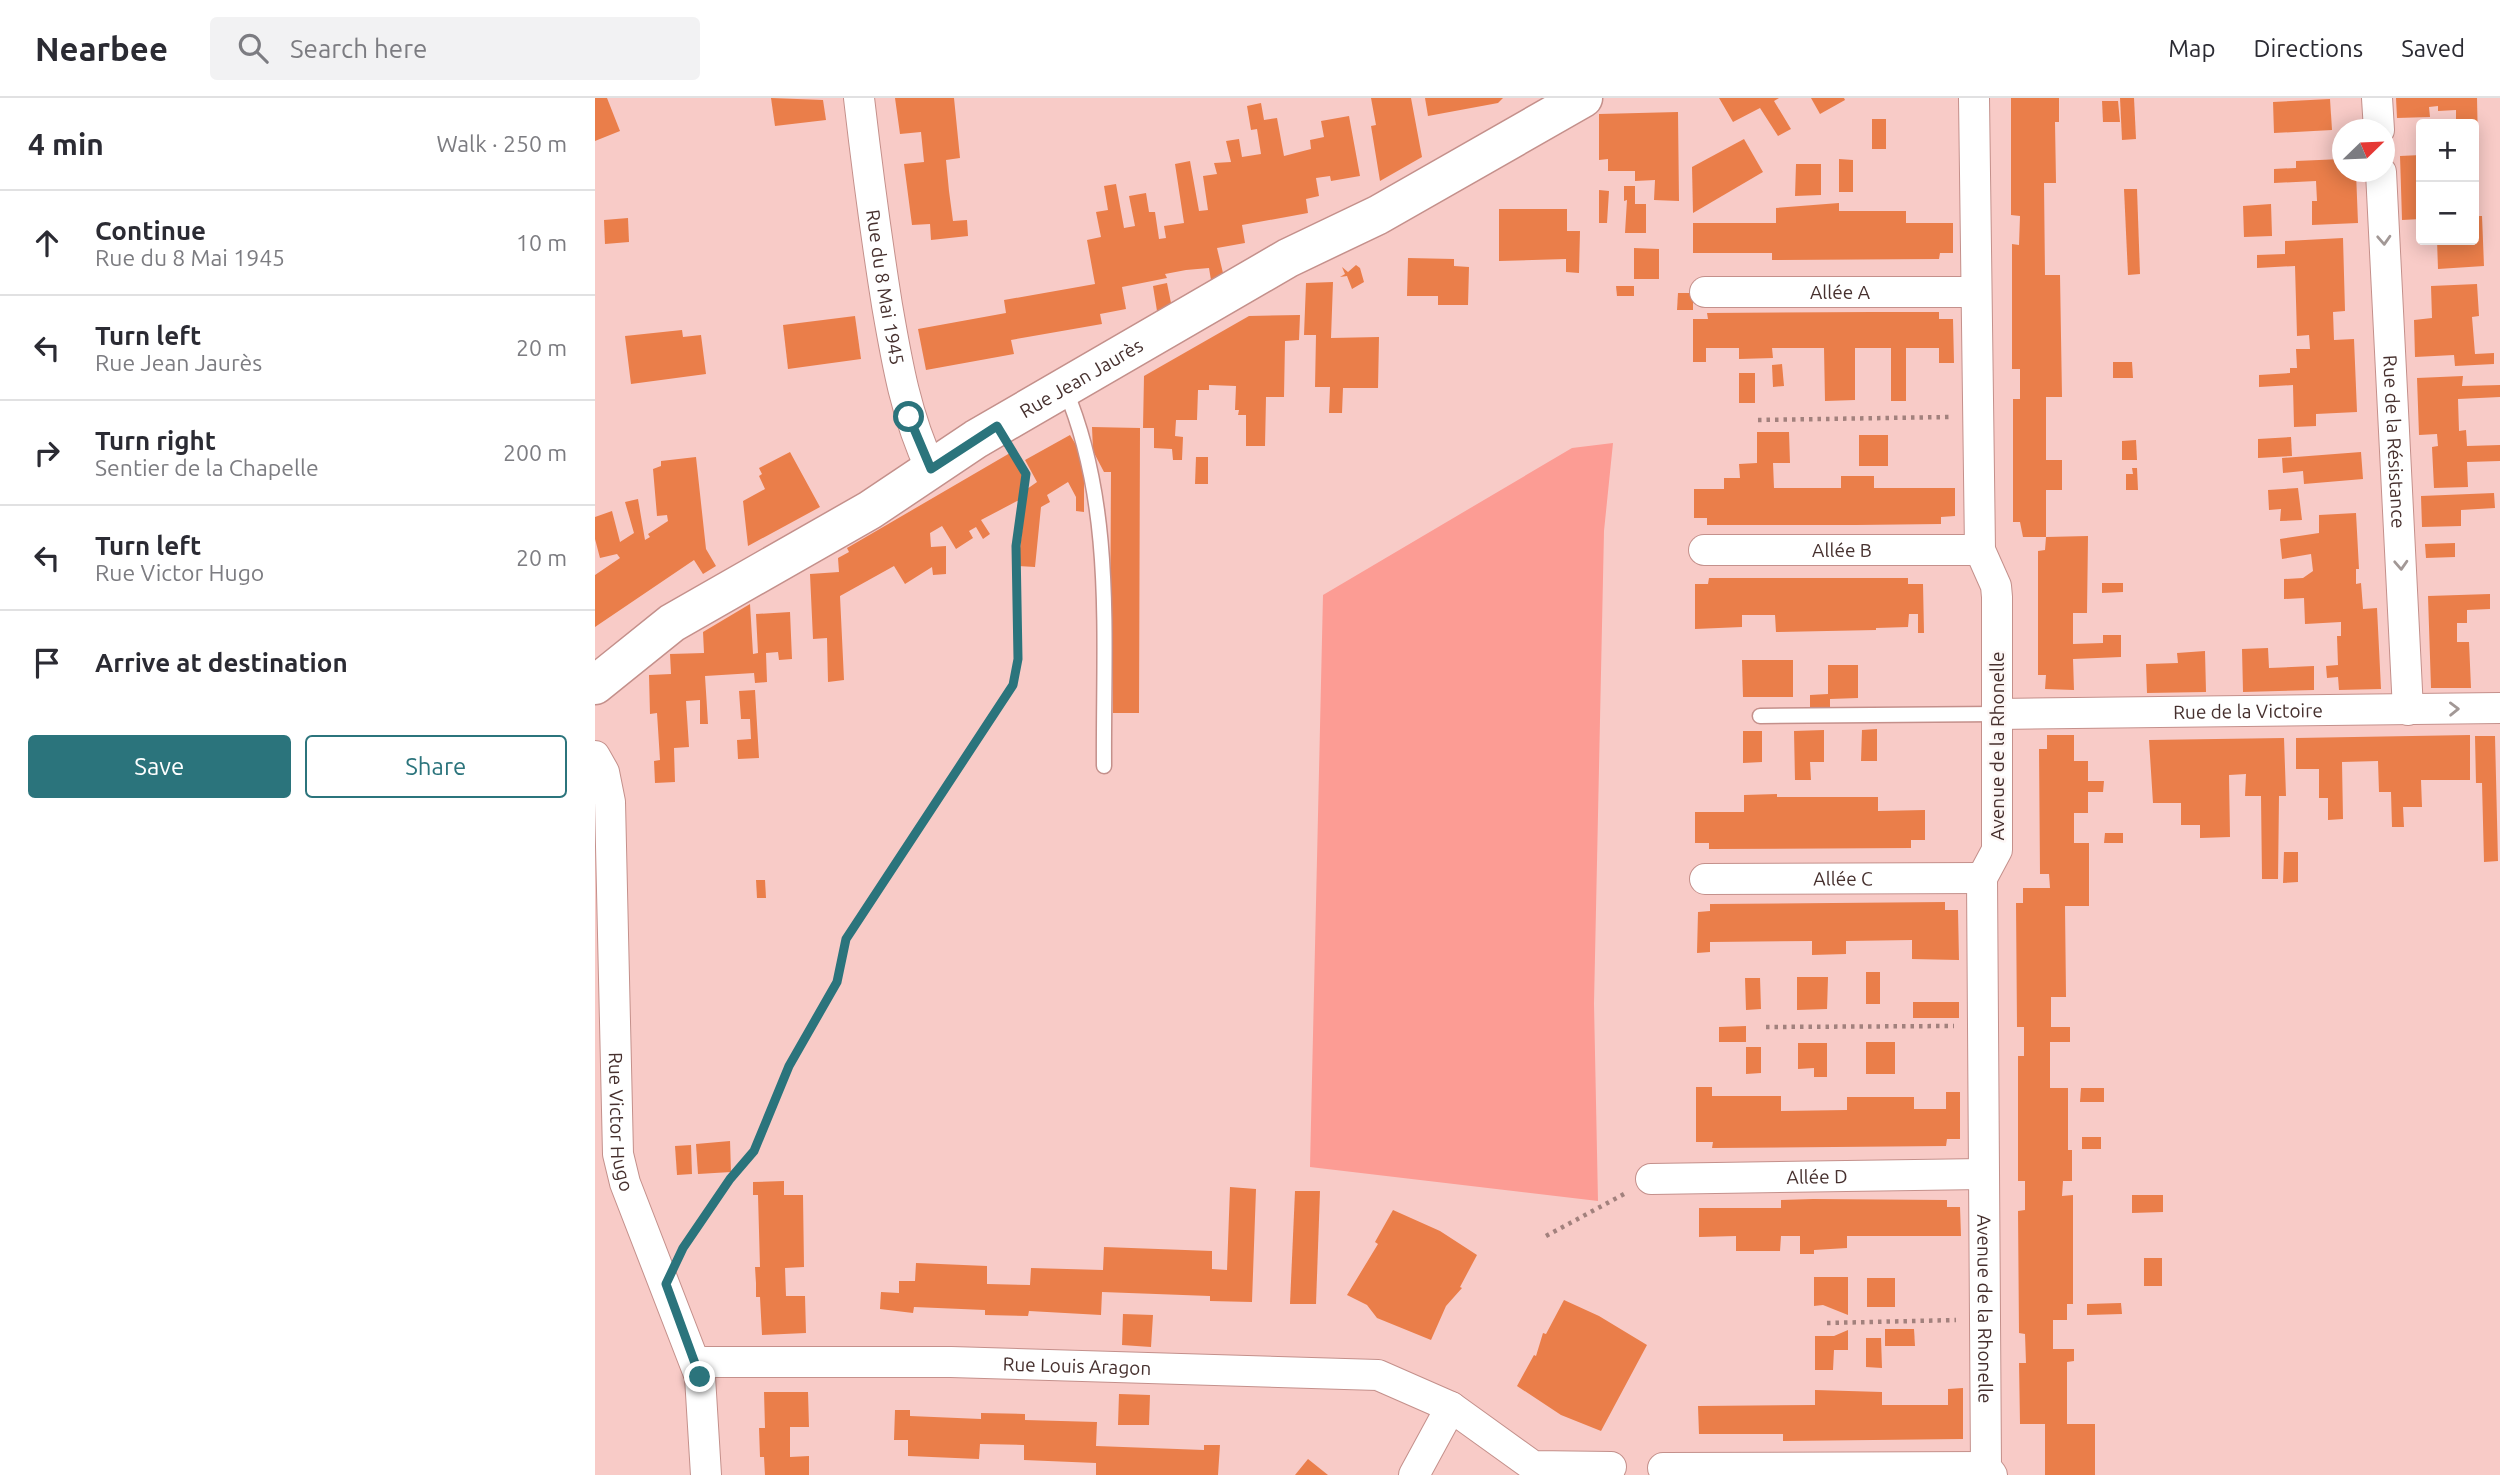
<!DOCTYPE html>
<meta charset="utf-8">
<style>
body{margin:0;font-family:Ubuntu,sans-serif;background:#f2f2f3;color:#2b2b33}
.controls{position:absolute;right:21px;top:21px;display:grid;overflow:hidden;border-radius:7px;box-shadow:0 4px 18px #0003}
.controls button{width:63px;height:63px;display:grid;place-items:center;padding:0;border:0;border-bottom:2px solid #e1e1e2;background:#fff;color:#2b2b33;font:35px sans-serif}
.compass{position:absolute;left:1737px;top:21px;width:63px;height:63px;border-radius:50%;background:#fff;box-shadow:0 4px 18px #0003;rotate:67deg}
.stop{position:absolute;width:21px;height:21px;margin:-16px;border:5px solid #2b747c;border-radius:50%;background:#fff}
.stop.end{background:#2b747c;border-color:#fff;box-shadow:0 2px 7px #0008}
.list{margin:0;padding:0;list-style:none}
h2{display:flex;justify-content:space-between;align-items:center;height:91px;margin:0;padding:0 28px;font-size:30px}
h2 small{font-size:23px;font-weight:400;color:#7c7c81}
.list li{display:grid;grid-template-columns:46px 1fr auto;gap:21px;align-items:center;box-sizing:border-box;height:105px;padding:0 28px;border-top:2px solid #e1e1e2}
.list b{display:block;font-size:26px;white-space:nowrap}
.list p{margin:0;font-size:23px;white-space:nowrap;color:#7c7c81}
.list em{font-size:23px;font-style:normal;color:#7c7c81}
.actions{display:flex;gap:14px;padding:21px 28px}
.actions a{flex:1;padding:16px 0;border:2px solid #2b747c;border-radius:7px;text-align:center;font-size:24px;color:#2b747c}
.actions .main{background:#2b747c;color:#fff}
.icon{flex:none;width:38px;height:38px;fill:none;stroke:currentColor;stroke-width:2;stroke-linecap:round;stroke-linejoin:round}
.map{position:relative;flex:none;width:1905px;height:1377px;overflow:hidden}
header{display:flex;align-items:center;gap:42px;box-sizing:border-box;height:98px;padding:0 35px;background:#fff;border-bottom:2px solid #e1e1e2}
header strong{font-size:33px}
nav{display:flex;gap:38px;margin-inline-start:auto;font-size:24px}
.search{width:490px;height:63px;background:#f2f2f3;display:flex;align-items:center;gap:18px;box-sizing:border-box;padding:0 24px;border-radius:7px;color:#7c7c81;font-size:26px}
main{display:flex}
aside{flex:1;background:#fff}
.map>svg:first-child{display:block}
</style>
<header>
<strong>Nearbee</strong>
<div class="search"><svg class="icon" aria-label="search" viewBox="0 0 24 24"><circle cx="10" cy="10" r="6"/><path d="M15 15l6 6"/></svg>Search here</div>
<nav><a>Map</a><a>Directions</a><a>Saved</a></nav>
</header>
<main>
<aside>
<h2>4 min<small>Walk · 250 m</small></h2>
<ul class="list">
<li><svg class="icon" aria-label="ahead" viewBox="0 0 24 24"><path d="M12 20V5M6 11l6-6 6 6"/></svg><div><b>Continue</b><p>Rue du 8 Mai 1945</p></div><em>10 m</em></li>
<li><svg class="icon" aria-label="left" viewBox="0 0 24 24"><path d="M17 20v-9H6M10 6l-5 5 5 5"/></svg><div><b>Turn left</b><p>Rue Jean Jaurès</p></div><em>20 m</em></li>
<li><svg class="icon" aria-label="right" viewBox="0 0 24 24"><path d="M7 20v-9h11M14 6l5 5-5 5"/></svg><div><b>Turn right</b><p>Sentier de la Chapelle</p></div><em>200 m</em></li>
<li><svg class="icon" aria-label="left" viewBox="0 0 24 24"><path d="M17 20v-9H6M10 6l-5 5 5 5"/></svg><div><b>Turn left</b><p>Rue Victor Hugo</p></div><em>20 m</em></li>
<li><svg class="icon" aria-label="arrive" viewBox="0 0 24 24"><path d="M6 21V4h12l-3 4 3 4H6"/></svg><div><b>Arrive at destination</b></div></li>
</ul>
<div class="actions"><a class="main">Save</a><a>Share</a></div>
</aside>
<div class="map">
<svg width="1905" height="1377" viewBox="0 0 1905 1377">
<rect width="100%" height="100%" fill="#f8cbc7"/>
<path fill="#fc9c94" d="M1018,345L1009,433L999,906L1003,1103L715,1069L728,497L977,350Z"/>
<g fill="#ea7e4a">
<path d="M0,0H12L25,33L0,43Z"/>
<path d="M176,0L228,2L231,22L180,28Z"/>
<path d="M300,0H359L365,60L351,62L354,93L358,123L372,122L373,138L336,142L335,126L317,127L309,66L329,64L326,34L305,36Z"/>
<path d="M776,0H816L827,59L785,83L776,28L781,27Z"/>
<path d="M830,0H908L903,5L833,18Z"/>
<path d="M1124,0H1184L1179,3L1196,31L1183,38L1165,10L1138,24Z"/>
<path d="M1216,0H1249L1250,2L1225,16Z"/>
<path d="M1416,0H1464V24H1460L1461,85H1449L1450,177H1465L1467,299H1451V362H1467V392H1451V439H1428L1425,424H1418V301H1425V271H1417V146L1424,147L1425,118L1416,117Z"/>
<path d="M1525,0H1539L1541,41L1527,42Z"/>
<path d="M1801,0H1882L1883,46H1879V26H1861V12L1843,13V8L1834,9L1835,19L1802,20Z"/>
<path d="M1735,1L1737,32L1679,35L1678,4Z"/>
<path d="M1507,3H1523L1525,24H1508Z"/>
<path d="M666,5L669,22L682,20L689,58L716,51L715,42L729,39L726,23L754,18L765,78L736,83L735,78L721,80L724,98L711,101L713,115L647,127L650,145L622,150L628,175L616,182L614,170L591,172L570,176L572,180L527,189L531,211L505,216L507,226L416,242L419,256L331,272L323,231L411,215L409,202L500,186L492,142L506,139L501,114L513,112L509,88L521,86L529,130L540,128L534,98L551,95L554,114H560L564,141L571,140L569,128L589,125L580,66L595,63L604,113L613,112L608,78L622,76L619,65L636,64L631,43L644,41L647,59L666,56L662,31L656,32L652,8Z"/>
<path d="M1083,14L1084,103L1059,102L1060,82L1040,83V73H1013V61L1004,62V16Z"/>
<rect x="1277" y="21" width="14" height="30"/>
<path d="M1149,41L1168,74L1098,115L1097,69Z"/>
<path d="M1826,57V121L1807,122L1805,58Z"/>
<path d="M1244,61L1258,62V94H1244Z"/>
<path d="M1747,61V74H1761L1763,125L1717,127V103H1722L1721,83L1679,85V71L1701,70V63Z"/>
<path d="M1201,66H1226V97L1200,98Z"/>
<path d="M1029,88H1040V106H1051V135H1030L1032,102L1029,103Z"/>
<path d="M1529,91H1542L1545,176L1533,177Z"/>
<path d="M1004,92L1014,93L1012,125H1004Z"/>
<path d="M1244,105V113H1311V125H1358V155H1345L1344,161L1177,162V155H1098V125H1181V110Z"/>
<path d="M1676,106L1677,138L1649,139L1648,108Z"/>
<path d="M904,111H972V133H985L984,175L971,174V161L904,163Z"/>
<path d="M1879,118H1887L1889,168L1843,171L1842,142H1879Z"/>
<path d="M33,120L34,144L10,146L9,122Z"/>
<path d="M1748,140L1750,213L1738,214L1739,242L1759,241L1762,314L1721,316V328L1699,329L1698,287L1664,289V277L1695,275V270H1702L1701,251H1715L1714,237L1702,238L1700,168L1662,170V157L1690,156V143Z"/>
<path d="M1039,150L1064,151V181H1039Z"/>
<path d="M813,160L859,161V168L874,169L873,207H843V198H812Z"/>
<path d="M761,167L765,170L769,184L757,191L752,178L745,179L750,176L747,169L753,174Z"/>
<path d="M738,184L736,240L784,239L783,290H748L747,315H734L735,289H720L721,237H709L711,185Z"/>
<path d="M572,185L576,205L562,213L558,188Z"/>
<path d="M1882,186L1884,218L1877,219L1880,256L1899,255V266L1860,268L1859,257L1820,259L1819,222L1837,220L1836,188Z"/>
<path d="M1021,188H1039V198H1022Z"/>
<path d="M1083,195H1098V212H1082Z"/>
<path d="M1278,214H1344V221H1358L1359,265H1344V250H1311V303H1296V250H1260V302L1230,303L1229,250H1177L1178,260L1144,261V250H1111V264H1098V221H1113L1112,215Z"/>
<path d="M705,217L704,242L690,243L689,299H671L670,348H651V317H643L644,312H640L641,288L614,287V292H603L602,322H581L580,338L588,339L587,362H578L577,351L559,350V330H548L549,278L654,218Z"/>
<path d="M260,218L266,261L193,271L188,227Z"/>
<path d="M87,232L88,239L106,237L111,276L36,286L30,238Z"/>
<path d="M1518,264H1537L1538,280H1518Z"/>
<path d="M1187,266L1189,288L1178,289L1177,267Z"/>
<rect x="1144" y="275" width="16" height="30"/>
<path d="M1868,278L1867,288L1905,287V299L1863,301L1864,333L1871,332L1872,348L1905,347V363L1872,364L1873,389L1839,390L1837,349L1843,348L1842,336L1824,337L1822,280Z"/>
<path d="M497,329L545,330L544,615H518V561H515L516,374H509L498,353Z"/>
<path d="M1162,334H1194L1195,365H1178L1179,390H1246V378H1279V390H1360V418L1346,419V426L1261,427H1112V420H1099V391H1129V380H1145L1144,366L1162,365Z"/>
<path d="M475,337L489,360V414L481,413V399L473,384L452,397L455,404L446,409L440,469L423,468L432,391L442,384L430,362Z"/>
<rect x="1264" y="337" width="29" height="31"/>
<path d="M1696,339L1697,358L1663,360V341Z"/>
<path d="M1541,342L1542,362H1527V343Z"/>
<path d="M195,354L225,409L153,448L148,403L170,391L164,378L167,376L164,370Z"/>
<path d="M1766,354L1768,381L1709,386L1708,373L1688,375L1687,360Z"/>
<path d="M415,355L428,379L426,401L386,422L395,436L388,441L381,429L374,433L378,440L361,451L347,428L335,435L336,449L351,448V476L338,477L337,469L310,486L299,468L245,498L249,582L233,584L232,540L218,541L215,476L244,474L243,460L254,454L252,450Z"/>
<path d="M101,359L111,451L121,468L108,476L99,462L0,529V477L25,460L22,456L5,460L0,441V419L17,413L25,444L39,435L30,404L43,401L50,442L55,439L53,436L73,423L72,417L62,418L58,371L66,368V363Z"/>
<path d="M601,359H613V386H600Z"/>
<path d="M1537,370H1542L1543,392H1531V376H1538Z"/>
<path d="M1703,390L1707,422L1685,423L1686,411L1674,412L1673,392Z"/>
<path d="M1899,395L1900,410L1866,412V428L1827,429L1826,398Z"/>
<path d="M1761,415L1764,471H1761V486L1766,485L1768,511L1782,510L1786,591L1744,592L1743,579L1732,580L1731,568L1743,567L1742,538H1746V524L1710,526L1709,500L1689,501V481L1708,480L1718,473L1716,456L1687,461L1685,441L1724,435V417Z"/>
<path d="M1493,438L1492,515H1478V546L1508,545V537H1526V559L1478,561L1479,592L1450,591L1451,577H1443V453L1450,452L1451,439Z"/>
<path d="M1860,445V459L1831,460L1830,446Z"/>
<path d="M1114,480H1313V486H1328L1329,535H1323V516H1314L1313,529L1281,530V532L1181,534L1180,517H1147V529L1100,531V486H1113Z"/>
<path d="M1507,485H1528V494L1507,495Z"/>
<path d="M1895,496V511L1872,512V525H1862V544H1874L1876,590H1836L1833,498Z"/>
<path d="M155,506L158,556L163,555L161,516L195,514L197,561L184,562L183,554L171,555L172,584L160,585L159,575L110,578L113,626H105V602L91,603L94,649L79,650L80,684L60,685L59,663L65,662L62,615L55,616L54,577L76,576L75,556L109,555L108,534Z"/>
<path d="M1673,550L1674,570L1719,568V592L1648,594L1647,551Z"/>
<path d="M1610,553L1611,594L1552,595L1551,566L1583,565L1582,555Z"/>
<path d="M1147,562H1198V599H1148Z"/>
<path d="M1233,567H1263V600L1235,601V609H1215V597L1233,596Z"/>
<path d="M160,592L164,660L143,661L142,642L156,641L155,621H146L144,593Z"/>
<path d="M1282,631V663H1266L1267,632Z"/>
<path d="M1229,632V664H1215L1216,682H1200L1199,633Z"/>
<path d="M1148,633H1167V664L1148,665Z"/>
<path d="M1452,637H1479V663H1493V683H1509L1508,694H1493V715H1479V745H1494V808H1470L1471,899H1456V929H1475V944H1455V990H1473V1052H1477V1083H1468L1467,1098L1478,1097V1206H1472V1222H1458V1251H1479V1263L1472,1264V1326H1500V1377H1450V1326H1425L1424,1265H1431L1430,1236L1424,1235L1423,1113L1430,1112V1083H1423V958H1429V929H1422L1421,805H1428V790H1455L1454,776H1445L1444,651H1452Z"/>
<path d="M1875,637V682H1826L1827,709H1808L1809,729H1797L1796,694H1784L1783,663L1747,664L1748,721L1733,722V700H1724V671H1701V640Z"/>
<path d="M1880,638H1900L1903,763L1889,764L1887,685H1881Z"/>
<path d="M1689,640L1691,698H1684L1683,781H1667L1666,698H1650L1651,676L1634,677L1635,739L1605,740V727H1586V705H1558L1554,642Z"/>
<path d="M1182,696V699H1283V713L1330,712V742H1316V750L1114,751V745H1100V714H1149V697Z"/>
<path d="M1510,735H1528V745H1509Z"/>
<path d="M1689,754H1703V784L1688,785Z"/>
<path d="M161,782H170L171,800H162Z"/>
<path d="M1350,804V812H1363L1364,862L1317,861V842L1251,843V856L1217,857V843L1115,844V854L1102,855L1103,814L1115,813V806Z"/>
<rect x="1271" y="874" width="14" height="32"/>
<path d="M1202,879H1233L1232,911L1202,912Z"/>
<path d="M1150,880H1165L1166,911L1151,912Z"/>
<rect x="1318" y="904" width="46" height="16"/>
<path d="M1151,928V944H1124V929Z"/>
<rect x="1271" y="944" width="29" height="32"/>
<path d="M1203,945H1232V979H1219V970L1203,971Z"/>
<path d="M1151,949H1166V975L1151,976Z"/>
<path d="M1101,989H1117V998H1186V1013L1252,1012V999H1319V1011H1351V994H1365V1041H1352L1351,1048L1117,1050L1118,1044H1101Z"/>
<path d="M1486,990H1509V1004H1485Z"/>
<rect x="1487" y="1039" width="19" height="12"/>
<path d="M135,1043L136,1074L103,1076L101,1046Z"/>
<path d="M96,1047L97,1076L82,1077L80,1048Z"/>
<path d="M189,1083V1097H208L209,1169L190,1170L191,1198H210L211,1235L167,1237L165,1199H161V1185L160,1169H165L163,1097H158V1084Z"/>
<path d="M635,1089L661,1091L657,1204L615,1203V1198L507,1194L506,1217L434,1213L433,1218L390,1217V1212L319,1209L318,1215L285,1211L286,1194L304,1195V1183H320L321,1165L392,1168V1186L435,1187L436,1170L508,1172L509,1149L617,1153V1171L632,1172Z"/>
<path d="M700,1093H725L721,1206H695Z"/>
<path d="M1537,1097H1568V1114L1537,1115Z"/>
<path d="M1218,1101L1352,1102V1109H1365L1366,1138H1252V1150L1219,1152V1156H1205V1138H1186L1185,1153H1141V1138L1104,1139V1110H1186V1102Z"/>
<path d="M798,1112L845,1133L882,1157L865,1189L867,1190L851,1208L836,1242L782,1220L772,1207L752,1197L783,1146L780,1144Z"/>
<rect x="1549" y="1160" width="18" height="28"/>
<path d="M1219,1179H1253V1217L1228,1207L1219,1208Z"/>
<rect x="1272" y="1180" width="28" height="29"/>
<path d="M969,1202L1004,1218L1052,1247L1006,1333L966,1317L922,1288L939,1257L941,1258L948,1235L951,1236Z"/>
<path d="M1526,1205L1527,1216L1492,1217V1206Z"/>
<path d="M528,1216L558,1217L556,1249L527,1247Z"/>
<path d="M1290,1231H1319L1320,1248H1290Z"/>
<path d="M1253,1232V1252H1239L1238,1272H1220V1238H1239Z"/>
<path d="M1271,1240H1286L1287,1270L1271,1269Z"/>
<path d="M1368,1290V1341L1188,1343V1336H1104L1103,1308L1220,1307V1292L1287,1294V1307H1353V1291Z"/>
<path d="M169,1294H213L214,1329H195V1359L214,1358V1377H170L169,1359H165L164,1330H170Z"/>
<path d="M524,1296L555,1297L554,1327H523Z"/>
<path d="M300,1312H315V1318L386,1321V1315L430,1316V1322L502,1324L501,1348L609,1352V1347H625L623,1377H501V1365L429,1362V1347L385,1346L384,1361L313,1358V1342H299Z"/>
<path d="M713,1361L733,1377H700Z"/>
</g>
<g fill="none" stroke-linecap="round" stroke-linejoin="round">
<defs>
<g id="lane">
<path d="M470,291C520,409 508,541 509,668"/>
<path d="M1165,618L1403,616"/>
</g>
<g id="street">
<path id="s1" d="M264,0C272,69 281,138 292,207C302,265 311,318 336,371"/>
<path id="s2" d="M1379,0L1385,452L1401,488L1402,499V752L1387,780L1391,1369L1397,1377"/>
<path d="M1782,0L1784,32"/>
<path id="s3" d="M1786,74L1813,612"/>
<path id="s4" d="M1110,194H1381"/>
<path id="s5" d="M1109,452H1385"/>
<path id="s6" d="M1403,616L1905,610"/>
<path id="s7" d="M0,658L9,674L15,704L23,1056L30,1085L105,1279L111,1377"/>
<path id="s8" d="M1110,781L1387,780"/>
<path id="s9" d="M1056,1081L1388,1076"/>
<path id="s10" d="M100,1264H356L783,1277L856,1309L938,1368L1016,1369"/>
<path d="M1068,1370L1391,1369"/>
<path d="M819,1377L856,1309"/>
</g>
<g id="secondary">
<path id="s11" d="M0,587L77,525L275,412L381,341L693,160L783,117L988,0"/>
</g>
</defs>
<use href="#lane" stroke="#c4908b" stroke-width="17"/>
<use href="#street" stroke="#c4908b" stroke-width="32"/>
<use href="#secondary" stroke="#c4908b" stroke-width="41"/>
<g stroke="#a2817d" stroke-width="4.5" stroke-dasharray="3.5 5" stroke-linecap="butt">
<path d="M1163,322L1354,319"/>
<path d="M1171,929L1359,928"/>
<path d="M951,1138L1031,1095"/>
<path d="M87,1151L135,1081L159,1053L194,968L242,884L251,841L418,587L423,561L421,448L431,376L421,359"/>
<path d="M1232,1225L1361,1222"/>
</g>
<use href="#lane" stroke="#fff" stroke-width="14"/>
<use href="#street" stroke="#fff" stroke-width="30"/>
<use href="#secondary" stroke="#fff" stroke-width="38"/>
</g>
<defs><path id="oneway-chevron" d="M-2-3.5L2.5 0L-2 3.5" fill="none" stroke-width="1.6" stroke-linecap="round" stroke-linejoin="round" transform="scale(1.75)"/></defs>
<g stroke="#a29896">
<use href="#oneway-chevron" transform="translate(1789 142) rotate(87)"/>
<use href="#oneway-chevron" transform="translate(1806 467) rotate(87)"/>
<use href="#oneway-chevron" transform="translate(1859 611) rotate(-1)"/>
</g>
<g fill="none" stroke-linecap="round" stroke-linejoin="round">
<path stroke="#2b747c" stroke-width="9" d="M105,1279L71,1186L88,1150L135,1081L159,1053L194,968L242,884L251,841L418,587L423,561L421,448L431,376L402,328L336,371L314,319"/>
</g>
<g text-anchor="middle" stroke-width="5" stroke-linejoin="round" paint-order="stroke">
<g font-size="19" fill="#46302e" stroke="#fdf7f6">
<text dy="7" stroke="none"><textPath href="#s1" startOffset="191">Rue du 8 Mai 1945</textPath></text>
<text dy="7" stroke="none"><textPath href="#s4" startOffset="135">Allée A</textPath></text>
<text dy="7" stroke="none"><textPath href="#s11" startOffset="576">Rue Jean Jaurès</textPath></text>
<text dy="7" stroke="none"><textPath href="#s3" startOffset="270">Rue de la Résistance</textPath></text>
<text dy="7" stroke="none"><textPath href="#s5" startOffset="138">Allée B</textPath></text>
<text dy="7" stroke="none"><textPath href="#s6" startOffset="250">Rue de la Victoire</textPath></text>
<text transform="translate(1402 648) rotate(-90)" y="7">Avenue de la Rhonelle</text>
<text dy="7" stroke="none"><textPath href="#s8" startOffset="138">Allée C</textPath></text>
<text dy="7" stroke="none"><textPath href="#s7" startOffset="369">Rue Victor Hugo</textPath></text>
<text dy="7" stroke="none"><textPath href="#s9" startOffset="166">Allée D</textPath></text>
<text dy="7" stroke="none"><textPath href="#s2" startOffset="1218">Avenue de la Rhonelle</textPath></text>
<text dy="7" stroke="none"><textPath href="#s10" startOffset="382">Rue Louis Aragon</textPath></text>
</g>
</g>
</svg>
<div class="controls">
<button>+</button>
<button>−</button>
</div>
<svg class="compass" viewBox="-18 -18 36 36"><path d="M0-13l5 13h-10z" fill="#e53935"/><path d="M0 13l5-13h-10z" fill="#7c7c81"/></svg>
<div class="stop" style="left:314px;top:319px"></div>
<div class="stop end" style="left:105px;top:1279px"></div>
</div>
</main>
